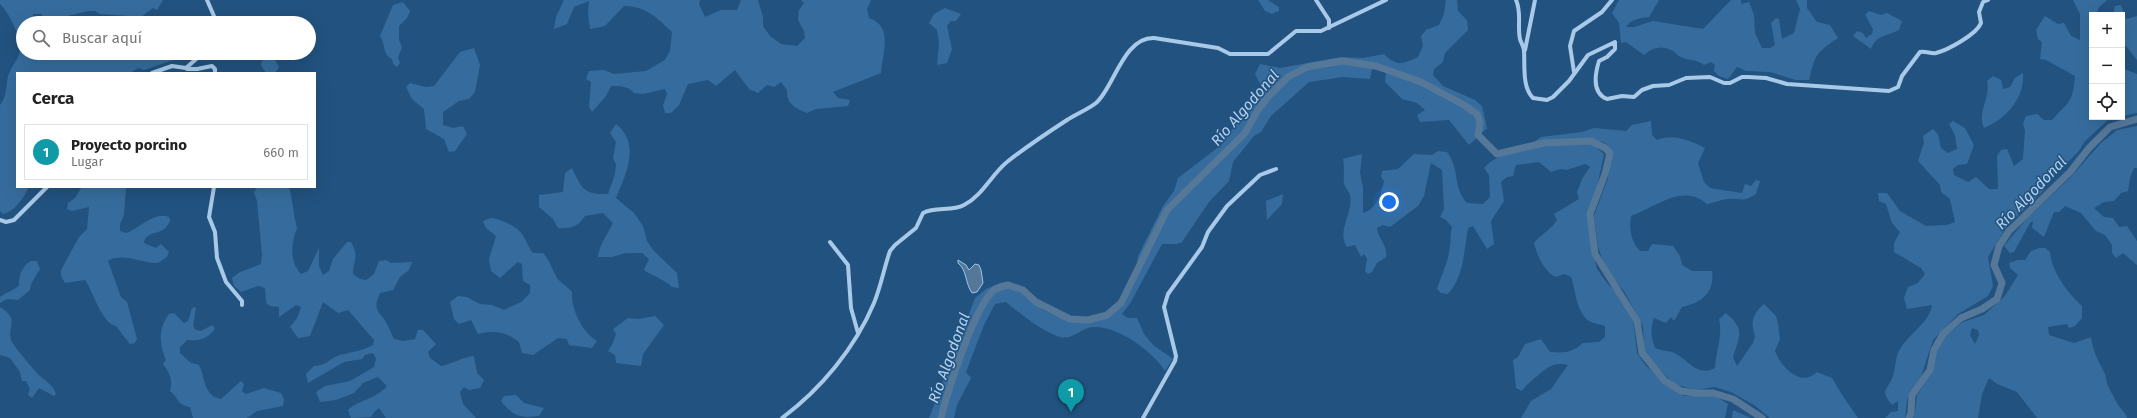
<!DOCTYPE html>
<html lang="es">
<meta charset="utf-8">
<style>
body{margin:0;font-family:"Fira Sans",sans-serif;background:#f2f2f2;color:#222}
.controls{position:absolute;right:12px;top:12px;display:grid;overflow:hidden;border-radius:0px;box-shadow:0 4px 16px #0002}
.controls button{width:36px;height:36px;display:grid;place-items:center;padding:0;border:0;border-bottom:1px solid #e0e0e0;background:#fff;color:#222;font:20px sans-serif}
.you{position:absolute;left:1389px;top:202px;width:14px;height:14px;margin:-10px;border:3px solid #fff;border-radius:50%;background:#1a73e8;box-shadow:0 0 0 6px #1a73e833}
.badge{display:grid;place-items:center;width:26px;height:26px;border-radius:50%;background:#806942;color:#fff;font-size:13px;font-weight:700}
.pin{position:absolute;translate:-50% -33px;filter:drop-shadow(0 1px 2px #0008)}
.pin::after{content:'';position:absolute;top:21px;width:14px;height:12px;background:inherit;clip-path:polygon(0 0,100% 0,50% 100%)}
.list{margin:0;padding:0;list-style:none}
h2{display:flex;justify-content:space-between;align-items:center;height:52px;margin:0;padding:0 16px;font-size:17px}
h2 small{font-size:13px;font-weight:400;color:#767676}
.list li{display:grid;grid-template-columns:26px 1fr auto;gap:12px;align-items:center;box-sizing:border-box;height:56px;margin:0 8px 8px;padding:0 8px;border:1px solid #e0e0e0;border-radius:0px}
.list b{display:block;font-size:15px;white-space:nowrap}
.list p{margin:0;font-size:13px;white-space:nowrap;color:#767676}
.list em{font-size:13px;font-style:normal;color:#767676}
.icon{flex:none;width:22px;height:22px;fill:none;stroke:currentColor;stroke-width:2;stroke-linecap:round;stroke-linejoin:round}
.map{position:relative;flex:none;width:2137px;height:418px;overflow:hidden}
.search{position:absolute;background:#fff;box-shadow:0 4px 16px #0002;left:16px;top:16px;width:300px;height:44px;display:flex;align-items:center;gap:10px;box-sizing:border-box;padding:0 14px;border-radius:22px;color:#767676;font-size:15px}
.panel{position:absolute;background:#fff;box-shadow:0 4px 16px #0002;left:16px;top:72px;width:300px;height:116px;border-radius:0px}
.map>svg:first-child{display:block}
</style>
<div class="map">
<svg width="2137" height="418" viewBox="0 0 2137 418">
<rect width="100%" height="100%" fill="#22527f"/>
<g fill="#366c9d" fill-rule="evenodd">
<path d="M0,0H163L157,10L153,8L141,17L100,14L95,11H88L47,21L41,14H33V17L39,23H23V53H179V58L144,70L138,68L130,73H17V187H29C23,198 16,211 3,214L0,211V105C7,97 6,86 8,76C11,67 18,60 20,51C23,40 8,11 0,4Z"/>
<path d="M564,0H700L699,4L705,17L721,10H737L741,0H758L763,17V26L770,36L781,44L797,46L805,38L804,31L798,20L799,10L804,3L801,0H871L867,9L869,18C894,26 882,54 881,73L833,92L838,98L850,100L848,106L816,109L807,113C795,108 786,104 787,90L781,82L774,87L767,85L758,93L749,89L735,70L716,86L708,80L688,84L679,105L671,113H665L663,105L667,94L665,89L643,94L634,93C628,86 621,86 611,86L606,96L592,112L589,107L591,82L586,79L589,71L604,70L614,74L646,71L665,60L670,51L672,32C657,18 646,6 624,6L605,26L590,29L588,14L589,1L574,7L567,24L554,29L556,17Z"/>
<path d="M1258,0H1268L1279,7V11L1272,14L1265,11Z"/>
<path d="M1446,0H1457L1458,11L1467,20L1468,30L1445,53L1443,62L1434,69L1433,75L1443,86L1475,100L1482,106L1487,128L1469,145L1449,120L1420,122L1417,115L1425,110L1417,103L1402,99L1385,82L1386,72L1372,69L1370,79L1343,77L1309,82L1271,116L1261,132L1254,136L1233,162L1229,181L1209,202L1182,242L1177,244H1162L1131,302L1122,314L1128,318H1137L1144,334L1153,345L1173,359L1165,371C1154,352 1112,321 1088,328C1079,331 1070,340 1060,337C1042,332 1021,314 1006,302L995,304L984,325L966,372L971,378L957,405L954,418H929L975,298L986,289L1000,283L1017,289L1043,310L1065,320L1088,321L1108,316L1122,303L1135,279L1138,256L1163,206L1174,191L1178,178L1221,145L1262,88L1255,74L1260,64L1280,68L1341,57L1363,58L1384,54C1397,67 1403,64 1418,57L1423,46L1421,36L1426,30L1439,25L1444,14Z"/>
<path d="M1619,0H1659L1649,17C1640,18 1631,19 1626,27H1634L1653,21L1703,29L1731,0H1741V4L1749,2L1754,15L1755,33L1762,48H1770L1775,45L1771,23L1776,18L1779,19L1782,39L1794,33L1800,9L1796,0H1807V8L1817,22L1830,25L1838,38C1815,54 1816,53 1809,80H1796L1770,72L1746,71L1737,67L1728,79L1719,76L1714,71L1715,65L1711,62L1704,65C1693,58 1689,61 1681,57C1678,56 1676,53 1673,51C1662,45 1653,47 1644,55L1626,42L1621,43L1619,23L1612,13Z"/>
<path d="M2073,0H2107L2099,7L2096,15H2092V117H2118L2108,120L2085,141L2079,151L2046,184L2044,190L2007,226L1988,257L1993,286L1988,296L1958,314L1933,340L1921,377L1910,392L1907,400L1905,418H1885L1891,412L1898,411V401L1892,405C1879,390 1888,390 1893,376C1896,367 1895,357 1900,349C1909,334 1930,322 1932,305L1907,309L1904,298L1908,287L1918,283L1925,274L1921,268L1894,252V243L1900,232L1892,223L1886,204L1879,201L1878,193H1887L1900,211L1926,226L1947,225L1955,222L1950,199L1941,192L1940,185L1918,161L1924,143L1923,136L1933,129L1938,134L1941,148L1948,153L1957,149L1955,135L1949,124L1953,121L1965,128L1974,145L1967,164L1958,165L1953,169L1954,175L1968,182L1976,177L1989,189H1998L1997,156L2001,150L2007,149L2014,166L2023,159L2025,131L2023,123L2026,116L2037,114L2044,120H2052C2069,101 2073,103 2075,76L2046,60L2040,59L2042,42L2038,39L2036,30L2045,16L2058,24L2064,23L2071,36L2080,40V14Z"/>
<path d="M403,2L410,11L407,18L399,26V40L402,47L398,58L400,63L397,67L393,64L392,59C382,54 386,45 380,36L393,5Z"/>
<path d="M2121,5L2126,19L2137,16V60L2122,41V15H2113L2115,6Z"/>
<path d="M945,8L961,14L956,21H951L947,26L952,49L947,63L937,65L939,43L937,30L929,23L934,14Z"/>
<path d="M1869,11L1881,15L1887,13L1902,21L1899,30C1887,36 1876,35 1871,49L1853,36L1857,31L1863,33L1866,38L1872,34L1873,29L1865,15Z"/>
<path d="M80,20H97L106,23H70Z"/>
<path d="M474,48L480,65L475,92L469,99L459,101L443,112V125L453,128L463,126L467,134L455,151L449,152L444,139L426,129L424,109L412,99L406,87L410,83L426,87L434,86L460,52Z"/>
<path d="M264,53H278L275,60L279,67L275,73H266L261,65Z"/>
<path d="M2122,68L2137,74V113L2122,116Z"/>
<path d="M2023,73C2025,98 2006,119 1984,128C1977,112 1991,97 1987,81L1993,76L2001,80L2003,89L2010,87L2015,78Z"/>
<path d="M1651,121L1652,135L1657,140C1672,133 1690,140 1705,148L1698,163L1704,182L1710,188L1742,193L1745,184L1751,186L1756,180L1760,181L1756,194C1741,203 1744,198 1729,199C1722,199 1714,203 1707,204C1682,183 1657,207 1631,216C1629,230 1631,241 1640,251H1648L1652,244L1673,246L1680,256L1682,265L1692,271H1712C1715,292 1702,303 1682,307L1674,321L1671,317L1666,323L1654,318C1650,329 1651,337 1655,348C1662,351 1670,350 1676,354C1691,362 1697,377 1715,368C1716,351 1723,336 1719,319L1726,313C1745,330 1740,334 1733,357L1737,366L1753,343L1755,336C1750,323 1753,313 1764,304L1776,316L1778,324L1780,339L1775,351C1781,367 1801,388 1817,372L1832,378C1840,392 1849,405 1858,418H1770L1754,405L1731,392L1715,387L1695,390L1674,384L1648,357L1644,350L1643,326L1624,291L1607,272L1598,247L1594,216L1608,178L1611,151C1609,149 1607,145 1605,143C1597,138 1546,142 1535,144L1534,142L1541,137L1582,132L1594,128L1626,131L1632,125Z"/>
<path d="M616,124C641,144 626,174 616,198L634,213L643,226L647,241L653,250L677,273L679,288L672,287C664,279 654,277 644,270L649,259L642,253H626L612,257H598C599,245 608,234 613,223L603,213L585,216C578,227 570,229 558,228L553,219L539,207V195L563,192L565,173L572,168C582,189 584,195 608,194L615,174L616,164L613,158L616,142L610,133Z"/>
<path d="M2137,126V168H2134L2130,178L2128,191L2121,193L2114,201L2104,202L2094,208L2104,217L2113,218L2119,227L2127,226L2137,241V265L2123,253L2116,258L2112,253V245L2105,235L2096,231L2081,213L2065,206L2059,212H2054L2044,237L2032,228L2033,221L2030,223L2014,252L2010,253L2004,246L2028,217L2070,178L2101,143L2117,130Z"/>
<path d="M1592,144L1604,154L1597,187L1588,214L1594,257L1597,269L1607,283L1616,292L1633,321L1637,353L1646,366L1656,374L1668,386L1684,396L1714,395L1728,404L1725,418H1521L1531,401L1551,389L1568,365C1553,361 1546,369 1536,377C1531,381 1526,385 1522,391L1516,388L1513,360L1518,357L1525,344L1541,339L1550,352C1564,353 1572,353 1583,343L1599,342L1605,337V326C1600,324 1595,324 1591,322C1576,315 1576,290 1571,277L1564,274L1556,277C1544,272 1537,255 1534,243C1541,234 1551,230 1557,220L1554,214L1579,199L1577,192L1582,179L1590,167L1586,164L1566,170L1561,169L1551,172L1539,162L1516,165L1513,176L1507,177L1501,182L1504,201L1491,221L1494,244L1487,249L1473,226L1468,228C1464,250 1464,277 1448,294L1441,293L1437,289C1441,276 1447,265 1449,252C1451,246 1450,234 1452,227L1446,220L1440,217L1444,209L1442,170L1431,163L1424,196L1418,206L1390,227L1383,225L1377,228C1378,239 1388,245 1386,257L1377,263L1372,272L1368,274L1365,271L1367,259L1364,254L1361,257L1355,245L1347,247C1336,230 1354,213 1350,195C1349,191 1345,188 1344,184C1343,175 1345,167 1343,159L1362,154L1360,173L1363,187V213C1377,209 1381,194 1384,181L1381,177L1382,171L1398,169L1414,154L1432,155L1438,151L1447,152C1461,171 1452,187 1467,203L1483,204L1490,197L1489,175L1484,168C1504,144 1562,145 1592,144Z"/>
<path d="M82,187H126L124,215L120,224V231L126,233C139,229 154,211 169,217L170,221C169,223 167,227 164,229C157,235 146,231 144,243L156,248L161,244L169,252L167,257C164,259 159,263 156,263C142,263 120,252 108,261L121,297L127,302L137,339L135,343L130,344L116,326C102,324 93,291 85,280L65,283L61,276V270L79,237L87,229L89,207L72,211L67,209L68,203L75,198Z"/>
<path d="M257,187H289C293,201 293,214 297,228C291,244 289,261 301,274L308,271L319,248V266L323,275L329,271L333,259L347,242H351C360,260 353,257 353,274L360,279L366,280L374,274L379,261L386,260L391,263L412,262L409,270L400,277L393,290L380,293C372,311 379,310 387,324C390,329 391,334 394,339L403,341L415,339L418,330H423L436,344L428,352L430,358L441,366C453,364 462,357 474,356L477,373L484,380L480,388L469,390L464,387L460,392L463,404L476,418H386L379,408L374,412L371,417L351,418L348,410C360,399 375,400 387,386L378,377L363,383L354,393L336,400L320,402L316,392L325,386L350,381L374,367L376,359L373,353L365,355L362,359L344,362L308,383L306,374L314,366C327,365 329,359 340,355C352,352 362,351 373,345L374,340L348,310L338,313L323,302L310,336L298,338L290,327L297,318L301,307L296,305L279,317V307L270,306L266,303L265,288L258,286L241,292L234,286L232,278L240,272L261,264L262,255L257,201L254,193Z"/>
<path d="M1283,194L1282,204L1267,220L1266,201Z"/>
<path d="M491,218C500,219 516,226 522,234C526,239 527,246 533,253H543C550,261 551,267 556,276C557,280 568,287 572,292C571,309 582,332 597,341L592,348L569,345L567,339L558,338L533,355L522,353L519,342C506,332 495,330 478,334L471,320L459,324L454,319L450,302L458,296L467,297L480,304L492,305L504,310L521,302L530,293V285L523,281L522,264L518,262L500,278L491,271L489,259L496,236L486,228L483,221Z"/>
<path d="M2039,248H2045L2050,252C2052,273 2068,293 2082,306V318L2075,326L2069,328L2067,324L2048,327L2049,335L2074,343L2091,337C2093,352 2099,362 2105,374C2106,377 2106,380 2107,383C2109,389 2114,397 2117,403C2120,409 2125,411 2127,418H2037L2017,392L1997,384L1989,378L1982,394L1978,418H1913L1915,412L1917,395L1933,371L1938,349L1945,336L1963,322L1984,315L1994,306L2005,296L2018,275L2010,268L2009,263L2018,260H2025L2031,251ZM1972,328L1978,330L1979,335L1975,344L1970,335Z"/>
<path d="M31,261H37L40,269L31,284L30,290L18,300L7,299L0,303V297C7,292 14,291 19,285C19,275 22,266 31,261Z"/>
<path d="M0,307C22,321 5,327 12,342C16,349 34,370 40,376C47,382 53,385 56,394L54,396L39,388L32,398L28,395L30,389L26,381H22L20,372L10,358L0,355Z"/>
<path d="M196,307L193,326L196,330L201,331L212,325L215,328C210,338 198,342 187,340L180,347V353L191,363L199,365C205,376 203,396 221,399L241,381L244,384L242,391L246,394L264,388L281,393L284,399L283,406L257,411L247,418H193L190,407C176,404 179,398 170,391C173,379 170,374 163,364L166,360C159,344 158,328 169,314L174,313L184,323L188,321L192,308Z"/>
<path d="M655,316L664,325L643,354L641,366L616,363L615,355L608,351L612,345L616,334L613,329L628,318L639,319Z"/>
<path d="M516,395L524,403L544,408L539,416C520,418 514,417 501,401L504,396Z"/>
<path d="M1733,410L1751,418H1752H1732Z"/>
</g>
<path fill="#557798" stroke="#9bc5e8" d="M958,260L966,265L969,270L975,264L979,265L981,270L983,283L977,292L972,293C965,283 967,270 958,263Z"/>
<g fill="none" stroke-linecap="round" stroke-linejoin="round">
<g stroke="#557798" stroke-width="7">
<path d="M941,418C947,393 975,305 994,290C997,288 1004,286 1008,285L1023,290L1036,302L1070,319L1088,320L1107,315L1121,303L1167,210L1245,133L1258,110L1268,97L1288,77L1307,67L1342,61L1376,66L1421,82L1464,105L1477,114L1480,122L1478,135L1497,154L1544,143L1591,141L1605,148L1610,153L1605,174L1590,214L1595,254L1637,321L1642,353L1665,381L1681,391L1695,393H1713L1733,399L1762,418"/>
<path d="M1909,418L1911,413L1912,395L1930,370L1934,350L1943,334L1961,318L1982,309L1997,299L2002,283L1994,265L1999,246L2009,231L2070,172L2089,148L2110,127L2137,119"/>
</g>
<g stroke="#a8c9e7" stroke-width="4">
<path d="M207,0L217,23"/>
<path d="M1316,0L1329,20V28"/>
<path d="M1516,0C1522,13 1517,26 1520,39C1521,43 1524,47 1524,51C1525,66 1522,87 1533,98L1547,100L1553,97L1569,81L1588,55L1615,42V49L1607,57L1599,61C1595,74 1592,93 1607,99L1622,96L1634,97L1642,90L1653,86L1669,85L1686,78L1710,77L1724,83H1730L1742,77H1748L1766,78L1787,84L1889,91L1898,87L1902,76L1920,52C1926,51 1931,54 1936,53C1948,50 1977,34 1981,23L1979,12L1983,2L1988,0"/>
<path d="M1525,50L1535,0"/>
<path d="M187,69H197L212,66L215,69V73"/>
<path d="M1574,72L1570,46L1574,31L1602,12L1612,0"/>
<path d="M152,73L172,66L186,68L203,53"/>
<path d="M214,187L209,217L215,232L217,258L226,282L242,301V305"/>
<path d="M0,220L6,222L14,220L47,187"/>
<path d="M830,242L848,265L851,308L858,333"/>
<path d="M782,418C821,389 855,348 874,303C881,286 884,268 890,251L895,245L916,228L923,213C936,206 951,212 964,205C982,196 992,174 1007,162C1026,147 1047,133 1067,120C1076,114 1087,110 1096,103C1114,88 1123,37 1154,38L1218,48L1230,54H1268L1296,31H1321L1386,0"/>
<path d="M1143,418L1175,361L1176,356L1164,307L1168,294L1202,247L1208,232L1227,206L1260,175L1276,169"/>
</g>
</g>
<g text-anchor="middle" stroke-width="3" stroke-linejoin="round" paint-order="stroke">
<g font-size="15" font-style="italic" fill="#b3d3ee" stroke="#22527f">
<text transform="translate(1245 108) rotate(-49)" y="5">Río Algodonal</text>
<text transform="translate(2031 193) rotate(-46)" y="5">Río Algodonal</text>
<text transform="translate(949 358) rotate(-70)" y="5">Río Algodonal</text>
</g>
</g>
</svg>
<div class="controls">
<button>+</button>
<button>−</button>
<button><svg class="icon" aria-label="locate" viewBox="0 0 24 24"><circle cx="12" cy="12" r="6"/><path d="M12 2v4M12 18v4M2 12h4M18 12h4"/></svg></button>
</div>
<div class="you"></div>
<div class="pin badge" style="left:1071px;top:412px;background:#0f9aa8">1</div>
<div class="search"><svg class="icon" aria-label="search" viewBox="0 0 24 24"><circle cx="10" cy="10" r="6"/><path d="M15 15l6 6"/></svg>Buscar aquí</div>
<section class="panel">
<h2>Cerca<small></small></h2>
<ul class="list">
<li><span class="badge" style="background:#0f9aa8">1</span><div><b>Proyecto porcino</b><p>Lugar</p></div><em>660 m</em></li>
</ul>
</section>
</div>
